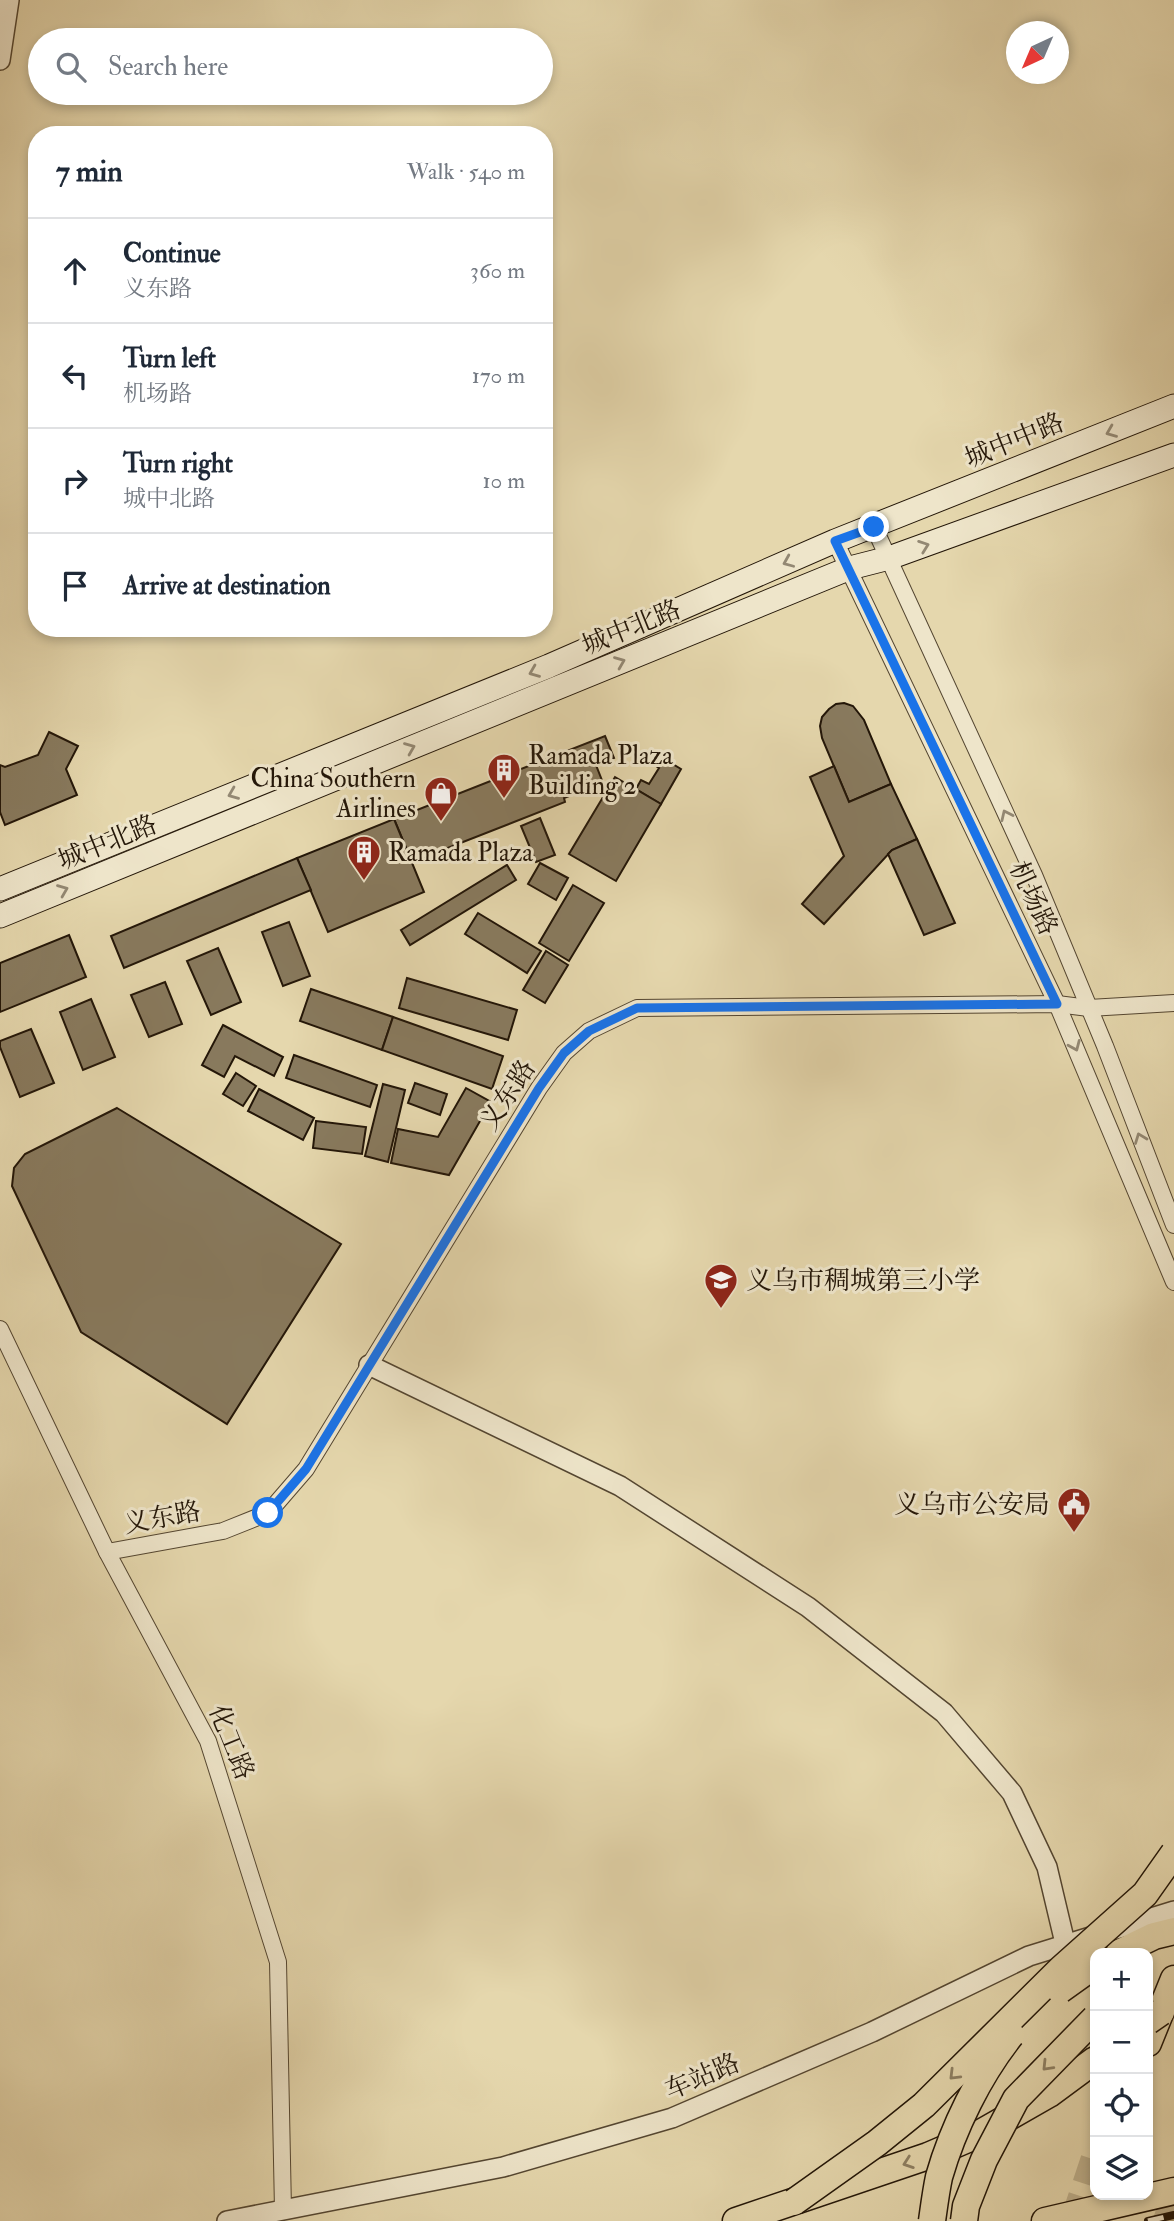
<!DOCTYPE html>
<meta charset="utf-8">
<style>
body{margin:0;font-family:"IM FELL Double Pica","Noto Serif SC",serif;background:#f2f2f3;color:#1f2937}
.controls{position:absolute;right:21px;bottom:21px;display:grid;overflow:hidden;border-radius:14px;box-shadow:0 4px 10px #0003}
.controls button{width:63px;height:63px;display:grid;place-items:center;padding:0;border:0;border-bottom:2px solid #e0e1e3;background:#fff;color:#1f2937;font:35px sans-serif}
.compass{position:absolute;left:1006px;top:21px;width:63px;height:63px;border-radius:50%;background:#fff;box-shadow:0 4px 10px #0003;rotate:224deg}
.stop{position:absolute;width:21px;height:21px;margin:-16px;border:5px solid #1a73e8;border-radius:50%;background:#fff}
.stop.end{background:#1a73e8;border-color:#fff;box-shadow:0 2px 7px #0008}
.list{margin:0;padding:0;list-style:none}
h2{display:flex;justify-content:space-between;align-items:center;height:91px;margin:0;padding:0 28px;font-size:30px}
h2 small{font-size:23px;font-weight:400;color:#747a83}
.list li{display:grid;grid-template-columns:46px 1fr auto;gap:21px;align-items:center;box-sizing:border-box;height:105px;padding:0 28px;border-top:2px solid #e0e1e3}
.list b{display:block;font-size:26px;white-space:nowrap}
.list p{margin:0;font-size:23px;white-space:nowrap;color:#747a83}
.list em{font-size:23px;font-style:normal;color:#747a83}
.icon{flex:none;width:38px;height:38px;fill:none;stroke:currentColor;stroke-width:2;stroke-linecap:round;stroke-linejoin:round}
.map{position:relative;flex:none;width:1174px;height:2221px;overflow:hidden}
.search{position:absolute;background:#fff;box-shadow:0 4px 10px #0003;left:28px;top:28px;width:525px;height:77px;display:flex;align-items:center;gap:18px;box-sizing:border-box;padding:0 24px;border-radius:38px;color:#747a83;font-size:26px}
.panel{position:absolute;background:#fff;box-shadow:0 4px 10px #0003;left:28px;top:126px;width:525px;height:511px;border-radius:28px}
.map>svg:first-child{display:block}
</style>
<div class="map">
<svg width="1174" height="2221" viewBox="0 0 1174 2221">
<rect width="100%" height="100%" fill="#e5d7ad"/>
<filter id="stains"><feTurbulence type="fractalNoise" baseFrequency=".00286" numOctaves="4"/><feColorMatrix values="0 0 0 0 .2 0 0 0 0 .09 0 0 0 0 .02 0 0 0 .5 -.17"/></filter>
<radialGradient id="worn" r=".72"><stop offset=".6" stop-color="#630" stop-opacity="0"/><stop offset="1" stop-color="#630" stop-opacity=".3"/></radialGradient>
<g fill="#887a5e" stroke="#231608" stroke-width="2">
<path d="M844,703L853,706L864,720L891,784L849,802L822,738L820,726L822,717L829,709L836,704Z"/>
<path d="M49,732L78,746L66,769L77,795L5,825L0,812V765L5,767L38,755Z"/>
<path d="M605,736L614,758L596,765L603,783L564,798L565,802L412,862L394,819Z"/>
<path d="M656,754L681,769L661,804L636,789L641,780L649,784L659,768L651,763Z"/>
<path d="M834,766L849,802L891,784L917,839L892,850L824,924L802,904L844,856L810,777Z"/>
<path d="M615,777L661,804L616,881L569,854Z"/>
<path d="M540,818L555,855L536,862L521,826Z"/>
<path d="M394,819L424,892L328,932L297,858Z"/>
<path d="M917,839L955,923L924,935L888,854L892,850Z"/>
<path d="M297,858L311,890L124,968L111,936Z"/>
<path d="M540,863L568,878L556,900L528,884Z"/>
<path d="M507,865L516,880L410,945L401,930Z"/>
<path d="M573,885L604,903L569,961L539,943Z"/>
<path d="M478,913L541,951L527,973L465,934Z"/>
<path d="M289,922L310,976L283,986L262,932Z"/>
<path d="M69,935L86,977L0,1012V963Z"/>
<path d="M218,948L241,1002L211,1015L187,961Z"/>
<path d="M546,951L568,965L545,1003L523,990Z"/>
<path d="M407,978L517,1010L508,1040L399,1008Z"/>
<path d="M165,982L182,1024L149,1037L131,995Z"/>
<path d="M311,989L393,1017L382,1050L300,1021Z"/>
<path d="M91,999L115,1057L83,1070L60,1012Z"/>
<path d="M393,1017L503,1056L492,1089L382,1050Z"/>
<path d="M223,1025L283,1057L274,1076L235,1056L224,1077L202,1065Z"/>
<path d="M31,1029L54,1083L20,1097L0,1047V1041Z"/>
<path d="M294,1055L377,1085L370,1107L286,1078Z"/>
<path d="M236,1073L256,1086L243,1106L223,1094Z"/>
<path d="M415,1083L447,1094L440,1115L408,1103Z"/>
<path d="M383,1084L405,1090L388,1162L365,1156Z"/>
<path d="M466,1088L491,1102L449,1175L391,1163L398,1129L438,1137Z"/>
<path d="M259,1089L314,1118L303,1140L248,1111Z"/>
<path d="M117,1108L341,1244L227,1424L81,1332L12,1186L14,1168L25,1154Z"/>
<path d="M316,1121L366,1127L362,1154L313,1148Z"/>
</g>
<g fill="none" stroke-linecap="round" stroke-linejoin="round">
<g stroke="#beb08c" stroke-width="26" stroke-dasharray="26 13" stroke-linecap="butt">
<path d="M1073,2221L1095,2155"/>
<path d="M1166,2221L1174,2196"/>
</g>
<defs>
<g id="minor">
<path d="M874,527L1034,875L1105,1046L1174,1225"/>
<path d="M835,541L1057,1004L1174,1282"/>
<path d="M0,1329L107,1552L208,1741L278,1962L283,2210"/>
<path d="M107,1552L223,1531L268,1513L306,1469L539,1088L564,1053L589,1031L637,1008L1057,1004L1089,1008L1174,1003"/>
</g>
<g id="tertiary">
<path d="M0,60L9,0"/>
<path d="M369,1365L620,1486L808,1607L944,1713L1012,1793L1047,1867L1065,1943"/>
<path d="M227,2221L503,2167L672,2118L872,2032L1029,1956L1174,1911"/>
</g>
<g id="secondary">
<path d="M0,889L549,666L835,541L1174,406"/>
<path d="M0,916L850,568L889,558L1174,455"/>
</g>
<g id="trunk">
<path d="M1119,1953L1154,1936L1174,1931"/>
<path d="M1148,2043L1174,1979"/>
<path d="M736,2221L928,2156L977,2135L1049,2094L1095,2060"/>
<path d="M1045,2221L1174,2191"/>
</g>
</defs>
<use href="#minor" stroke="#544631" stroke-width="18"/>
<use href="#tertiary" stroke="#544631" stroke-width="22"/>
<use href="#secondary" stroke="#231608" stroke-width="25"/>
<use href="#trunk" stroke="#231608" stroke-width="29"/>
<use href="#minor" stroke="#eee5ca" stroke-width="16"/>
<use href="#tertiary" stroke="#eee5ca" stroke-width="19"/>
<use href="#secondary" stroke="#eee5ca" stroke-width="23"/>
<use href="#trunk" stroke="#e5d7ad" stroke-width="26"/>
<defs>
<path id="rail" d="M1148,2221L1174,2215"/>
</defs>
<use href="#rail" stroke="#231608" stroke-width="8"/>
<use href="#rail" stroke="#eee5ca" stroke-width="5" stroke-dasharray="16" stroke-linecap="butt"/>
<defs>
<g id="trunk-bridge">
<path d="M1060,1990L1095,1965"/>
<path d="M1148,2021L1161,2012"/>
<path d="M794,2202L877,2143L924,2105L1061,1969L1145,1894L1174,1853"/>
<path d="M932,2221C934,2207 936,2191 939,2177C953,2128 979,2075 1011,2035"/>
<path d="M964,2221L966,2206L984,2160L1016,2099L1095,2018"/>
</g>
</defs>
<use href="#trunk-bridge" stroke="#231608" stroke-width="29" stroke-linecap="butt"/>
<use href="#trunk-bridge" stroke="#e5d7ad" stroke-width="26"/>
</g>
<defs><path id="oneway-chevron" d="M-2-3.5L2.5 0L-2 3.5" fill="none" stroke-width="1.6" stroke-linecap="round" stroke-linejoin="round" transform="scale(1.75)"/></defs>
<g stroke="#938873">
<use href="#oneway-chevron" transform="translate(1111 432) rotate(158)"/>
<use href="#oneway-chevron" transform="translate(924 546) rotate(-20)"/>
<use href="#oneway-chevron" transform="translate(788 562) rotate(157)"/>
<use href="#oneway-chevron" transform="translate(620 662) rotate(-22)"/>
<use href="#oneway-chevron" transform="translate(534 672) rotate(158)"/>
<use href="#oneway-chevron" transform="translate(410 748) rotate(-22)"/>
<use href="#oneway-chevron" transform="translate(233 794) rotate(158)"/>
<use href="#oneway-chevron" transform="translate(1006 815) rotate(-115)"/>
<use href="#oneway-chevron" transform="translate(63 890) rotate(-22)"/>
<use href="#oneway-chevron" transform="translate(1075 1046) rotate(67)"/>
<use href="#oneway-chevron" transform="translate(1140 1138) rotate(-111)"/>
</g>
<g stroke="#8e8063">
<use href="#oneway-chevron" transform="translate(1047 2066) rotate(134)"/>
<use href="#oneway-chevron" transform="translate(954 2075) rotate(135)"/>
<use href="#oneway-chevron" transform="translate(908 2163) rotate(161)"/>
</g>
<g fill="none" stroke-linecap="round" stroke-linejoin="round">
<path stroke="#1a73e8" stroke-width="9" d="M268,1513L306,1469L539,1088L564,1053L589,1031L637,1008L1057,1004L835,541L874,527"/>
</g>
<defs>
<symbol id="building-pin" viewBox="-11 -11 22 30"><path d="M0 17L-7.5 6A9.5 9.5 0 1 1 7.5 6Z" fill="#8f2418" stroke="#eee5ca"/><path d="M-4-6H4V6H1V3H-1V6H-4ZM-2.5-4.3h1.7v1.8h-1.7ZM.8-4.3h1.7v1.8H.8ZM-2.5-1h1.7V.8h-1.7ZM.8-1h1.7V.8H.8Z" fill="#fff"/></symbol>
<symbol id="shop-pin" viewBox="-11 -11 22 30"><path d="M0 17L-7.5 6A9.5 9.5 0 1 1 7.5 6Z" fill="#8f2418" stroke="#eee5ca"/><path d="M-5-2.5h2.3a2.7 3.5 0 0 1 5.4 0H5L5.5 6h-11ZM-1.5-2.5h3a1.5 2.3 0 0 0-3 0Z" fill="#fff"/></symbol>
<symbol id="school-pin" viewBox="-11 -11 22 30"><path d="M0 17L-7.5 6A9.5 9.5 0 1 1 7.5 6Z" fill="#8f2418" stroke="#eee5ca"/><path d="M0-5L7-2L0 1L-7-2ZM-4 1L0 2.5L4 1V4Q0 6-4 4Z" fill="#fff"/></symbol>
<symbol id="civic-pin" viewBox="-11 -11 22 30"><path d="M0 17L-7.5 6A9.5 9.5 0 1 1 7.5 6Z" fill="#8f2418" stroke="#eee5ca"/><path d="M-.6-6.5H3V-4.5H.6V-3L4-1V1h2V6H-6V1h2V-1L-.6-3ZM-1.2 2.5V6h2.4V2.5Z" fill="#fff"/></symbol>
</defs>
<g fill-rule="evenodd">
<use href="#building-pin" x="485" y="751" width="38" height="52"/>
<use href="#shop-pin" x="422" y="774" width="38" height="52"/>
<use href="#building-pin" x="345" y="833" width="38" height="52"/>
<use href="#school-pin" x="702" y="1261" width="38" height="52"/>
<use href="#civic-pin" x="1055" y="1485" width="38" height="52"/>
</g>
<g text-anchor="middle" stroke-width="6" stroke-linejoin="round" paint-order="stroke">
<g font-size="26" fill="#231608" stroke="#eee5ca">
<text transform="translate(1014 440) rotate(-22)" y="9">城中中路</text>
<text transform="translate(631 627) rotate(-22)" y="9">城中北路</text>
<text transform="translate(107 842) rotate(-22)" y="9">城中北路</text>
<text transform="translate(1034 898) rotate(65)" y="9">机场路</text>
<text transform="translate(507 1095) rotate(-57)" y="9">义东路</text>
<text transform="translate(162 1517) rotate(-10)" y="9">义东路</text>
<text transform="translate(232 1742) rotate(68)" y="9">化工路</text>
<text transform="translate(702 2076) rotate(-23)" y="9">车站路</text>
</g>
<g font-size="26" fill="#231608" stroke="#eee5ca" text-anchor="start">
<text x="528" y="764">Ramada Plaza<tspan x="528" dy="30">Building 2</tspan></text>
<text x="416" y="787" text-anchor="end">China Southern<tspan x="416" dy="30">Airlines</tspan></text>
<text x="388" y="861">Ramada Plaza</text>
<text x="746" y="1289">义乌市稠城第三小学</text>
<text x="1050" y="1513" text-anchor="end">义乌市公安局</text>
</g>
</g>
<rect width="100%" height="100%" filter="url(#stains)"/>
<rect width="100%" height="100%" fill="url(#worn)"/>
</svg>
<div class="controls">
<button>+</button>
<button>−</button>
<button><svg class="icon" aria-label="locate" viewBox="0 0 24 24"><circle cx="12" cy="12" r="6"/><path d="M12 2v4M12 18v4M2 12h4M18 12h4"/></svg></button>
<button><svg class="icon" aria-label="layers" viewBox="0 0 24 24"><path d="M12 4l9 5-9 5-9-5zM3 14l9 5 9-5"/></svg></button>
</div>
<svg class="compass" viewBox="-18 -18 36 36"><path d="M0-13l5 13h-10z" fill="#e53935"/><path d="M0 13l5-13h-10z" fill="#747a83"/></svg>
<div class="stop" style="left:268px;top:1513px"></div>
<div class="stop end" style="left:874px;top:527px"></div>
<div class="search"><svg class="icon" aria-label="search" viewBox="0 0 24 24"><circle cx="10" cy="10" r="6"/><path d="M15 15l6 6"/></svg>Search here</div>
<section class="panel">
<h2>7 min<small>Walk · 540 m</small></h2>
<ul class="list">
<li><svg class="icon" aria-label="ahead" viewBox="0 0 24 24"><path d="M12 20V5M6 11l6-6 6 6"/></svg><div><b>Continue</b><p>义东路</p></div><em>360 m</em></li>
<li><svg class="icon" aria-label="left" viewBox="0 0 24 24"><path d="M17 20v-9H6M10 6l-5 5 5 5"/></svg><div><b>Turn left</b><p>机场路</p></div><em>170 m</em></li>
<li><svg class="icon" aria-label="right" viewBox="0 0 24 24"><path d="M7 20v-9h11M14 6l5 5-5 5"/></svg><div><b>Turn right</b><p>城中北路</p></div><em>10 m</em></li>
<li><svg class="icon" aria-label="arrive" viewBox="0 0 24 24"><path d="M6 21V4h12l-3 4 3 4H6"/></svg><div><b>Arrive at destination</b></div></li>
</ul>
</section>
</div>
